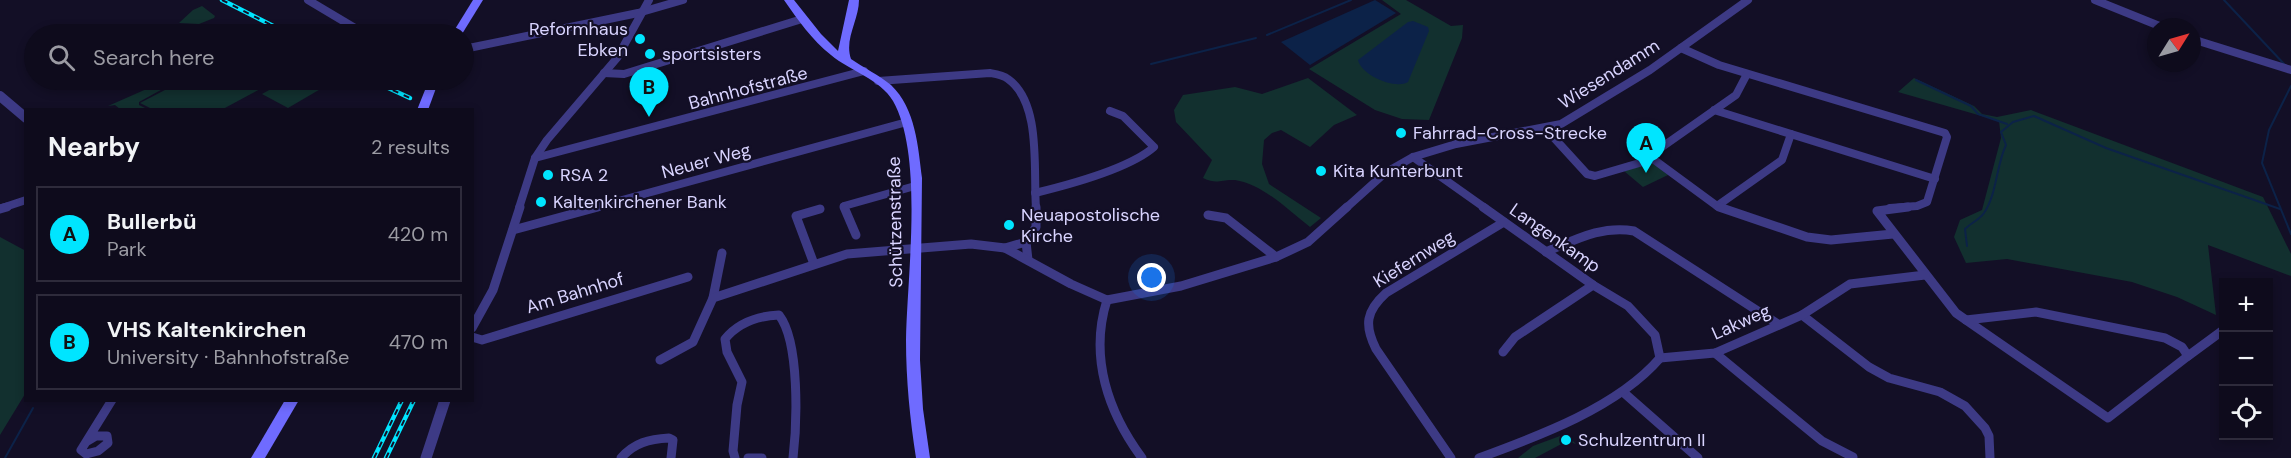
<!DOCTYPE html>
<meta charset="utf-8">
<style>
body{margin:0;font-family:"DM Sans",sans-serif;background:#171425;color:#f1f3f6}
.controls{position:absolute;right:18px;bottom:18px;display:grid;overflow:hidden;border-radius:0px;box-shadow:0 3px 9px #0003}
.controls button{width:54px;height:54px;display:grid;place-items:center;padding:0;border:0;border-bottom:2px solid #2e2b3b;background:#0e0b1c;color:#f1f3f6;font:30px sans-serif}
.compass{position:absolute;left:2147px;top:18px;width:54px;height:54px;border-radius:50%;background:#0e0b1c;box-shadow:0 3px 9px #0003;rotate:53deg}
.you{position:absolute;left:1152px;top:278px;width:21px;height:21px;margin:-15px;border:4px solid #fff;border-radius:50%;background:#1a73e8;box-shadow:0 0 0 9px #1a73e833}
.badge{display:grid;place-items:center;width:39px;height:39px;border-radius:50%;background:#00e5ff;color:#111;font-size:20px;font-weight:700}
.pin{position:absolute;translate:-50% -50px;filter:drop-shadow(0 2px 3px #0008)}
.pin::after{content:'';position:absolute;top:32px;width:21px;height:18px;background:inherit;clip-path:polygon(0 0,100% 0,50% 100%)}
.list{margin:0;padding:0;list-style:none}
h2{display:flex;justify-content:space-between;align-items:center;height:78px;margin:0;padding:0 24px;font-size:26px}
h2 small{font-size:20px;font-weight:400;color:#9b9ba3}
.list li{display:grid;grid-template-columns:39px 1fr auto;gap:18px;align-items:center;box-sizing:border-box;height:96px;margin:0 12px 12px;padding:0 12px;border:2px solid #2e2b3b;border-radius:0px}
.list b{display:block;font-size:22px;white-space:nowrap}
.list p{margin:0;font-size:20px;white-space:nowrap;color:#9b9ba3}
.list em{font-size:20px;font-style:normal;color:#9b9ba3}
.icon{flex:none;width:33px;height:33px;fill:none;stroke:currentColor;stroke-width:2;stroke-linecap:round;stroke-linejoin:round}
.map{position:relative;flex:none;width:2291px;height:458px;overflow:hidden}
.search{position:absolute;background:#0e0b1c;box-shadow:0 3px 9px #0003;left:24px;top:24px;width:450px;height:66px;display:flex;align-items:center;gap:15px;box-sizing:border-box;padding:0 21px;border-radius:33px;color:#9b9ba3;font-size:22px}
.panel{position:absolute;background:#0e0b1c;box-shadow:0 3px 9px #0003;left:24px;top:108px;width:450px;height:294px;border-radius:0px}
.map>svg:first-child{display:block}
</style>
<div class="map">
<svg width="2291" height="458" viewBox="0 0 2291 458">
<rect width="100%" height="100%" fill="#130f26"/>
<g fill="#12302f">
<path d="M1382,0H1406L1451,26L1463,25L1462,38L1429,120L1402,119L1375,110L1309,69L1401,14Z"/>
<path d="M202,6L215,16L214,18L199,24L179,23L193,10Z"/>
<path d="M1308,78L1357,115L1334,125L1310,147L1281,130L1272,133L1264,140L1262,164L1269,184L1321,218L1310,227C1289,211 1263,184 1235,180C1221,179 1218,185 1203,178L1212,160L1176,122L1174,110L1183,95L1235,87L1262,94Z"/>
<path d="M1914,78L1974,106L1982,114L1997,117L2031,110L2263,197L2291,254V276L2208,245L2216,315L2177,297L2132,282L2007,259L1966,263L1954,237L1960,220L1982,210L2001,138L1999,121L1898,92Z"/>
<path d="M167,80H179L139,102V105L147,109H120L115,105L108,106Z"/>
<path d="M184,80H277L223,109H152L140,103Z"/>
<path d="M287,80H320L329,84L288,108L262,94Z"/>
<path d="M1652,162L1668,175L1643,187L1624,171Z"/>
<path d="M0,237L26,251L25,394L0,435Z"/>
<path d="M1560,436L1571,439L1576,444L1567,441L1535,458H1518L1533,446Z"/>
</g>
<g fill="#0c2248">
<path d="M1375,0L1396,13L1310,65L1281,42Z"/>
<path d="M1413,21L1428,27L1429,31L1408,82C1395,90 1361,75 1358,60L1408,22Z"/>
</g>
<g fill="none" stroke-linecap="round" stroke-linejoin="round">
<g stroke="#0c2248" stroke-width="2">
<path d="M2224,0L2285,65"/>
<path d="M1267,35L1351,0"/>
<path d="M1151,64L1256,38"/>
<path d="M1916,80L1971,106L1978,114L2007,124"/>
<path d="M2291,86L2269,130L2262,163L2291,234"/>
<path d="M1967,246L1965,229C1971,223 1979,220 1984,213C1997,194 1996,166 2006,145L2001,132L2013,122L2034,116L2106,148L2280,209"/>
<path d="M5,458L33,408"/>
</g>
<g stroke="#3d3a85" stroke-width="8">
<path d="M308,0L365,34"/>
<path d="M2095,0L2162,27"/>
<path d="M2192,39L2291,70"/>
<path d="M1681,48L1719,65L1945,133L1947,137L1927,202L1917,206L1890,208"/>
<path d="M464,49L638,13L683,0"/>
<path d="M604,73L624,74L802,19"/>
<path d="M878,81L990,73C996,74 1003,75 1008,79C1042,103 1033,171 1036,208"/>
<path d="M1714,110L1935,179"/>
<path d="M1545,128L1587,174L1595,176L1653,159"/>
<path d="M1413,157L1485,208"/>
<path d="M535,158L864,71"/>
<path d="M1035,193C1068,185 1129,169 1154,147L1123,116L1110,111"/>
<path d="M1717,206L1782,160L1791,134"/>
<path d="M2,208L26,200"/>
<path d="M519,208L535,158L547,140L617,58L649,0"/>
<path d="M593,208L907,122"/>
<path d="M845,208L844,206L915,186"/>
<path d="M1346,208L1385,173L1413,157L1456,144L1561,124L1650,70L1748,0"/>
<path d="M1723,208L1717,206L1653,159L1652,154L1736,95L1747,74"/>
</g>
<g stroke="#3d3a85" stroke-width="9">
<path d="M844,207L856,235"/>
<path d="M1483,207L1593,285L1628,306L1655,335L1660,358"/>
<path d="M1719,207L1807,237L1831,240L1893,234"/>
<path d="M1908,207L1877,211L1956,313L1966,320"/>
<path d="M0,209L7,207"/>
<path d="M1208,215L1226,218L1276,257"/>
<path d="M513,230L598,207"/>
<path d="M1005,248L1026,242"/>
<path d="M1546,252C1575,240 1602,225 1634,231L1778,324"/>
<path d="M1028,260L1026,242L1036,227V207"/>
<path d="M814,264L796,216L820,209"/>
<path d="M713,298L722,253"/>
<path d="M1107,300C1089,357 1108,412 1142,458"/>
<path d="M2036,312L2165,338L2182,347L2188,356L2108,418L1966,320Z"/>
<path d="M1802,315L1869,367L1889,378L1940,392L1965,406L1985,428L1989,436L1990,458"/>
<path d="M472,328L493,290L520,207"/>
<path d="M472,337L482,340L688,277"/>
<path d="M1503,352L1515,337L1593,285"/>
<path d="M1715,353L1822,441L1853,457"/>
<path d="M2188,356L2222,331"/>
<path d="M1660,358L1715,353L1802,315L1850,284L1925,275"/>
<path d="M660,360L693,342L713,298L847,254L971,244L1005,248L1071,284L1107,300L1181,286L1276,257L1308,242L1347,207"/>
<path d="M1623,392L1698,458"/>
<path d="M86,442L96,436H107L108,443L98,451L86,454L81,450L112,400"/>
<path d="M621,458C634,443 649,439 669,438L673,440L671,458"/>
<path d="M735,458L733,451L737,405L742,382L727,352L725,339C739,322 758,316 779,315C800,342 797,424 793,458"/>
<path d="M748,458H762"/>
<path d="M1451,458L1376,349C1364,325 1366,311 1386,293L1504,222"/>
<path d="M1479,458C1539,436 1618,407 1660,358"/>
</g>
<path stroke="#3d3a85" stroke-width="10" d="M0,96L26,118"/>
<path stroke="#3d3a85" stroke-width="11" d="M426,458L445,400"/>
<g fill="#6f6bff" fill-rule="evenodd">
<path d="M473,0H483L462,34H452Z"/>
<path d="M784,0H794L821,34L838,51L849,0H859C859,20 844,39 851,59C864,68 879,75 891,85C916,109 918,147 922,178L920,360L923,409L930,458H916C910,419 906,380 906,340C907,276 924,156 893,101C880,79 850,71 831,55C812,40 798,20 784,0Z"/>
<path d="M429,80H439L428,110H417Z"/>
<path d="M285,400H299L265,458H251Z"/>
</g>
<defs>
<g id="rail">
<path d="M222,0L289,34"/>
<path d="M371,80L410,98"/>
<path d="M374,458L402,400"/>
<path d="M386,458L414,400"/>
</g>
</defs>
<use href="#rail" stroke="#00e5ff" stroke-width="4.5"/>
<use href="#rail" stroke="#130f26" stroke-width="2" stroke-dasharray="6" stroke-linecap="butt"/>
</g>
<g fill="#00e5ff" stroke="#130f26" stroke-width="2">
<circle cx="640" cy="39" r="6"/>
<circle cx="650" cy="54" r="6"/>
<circle cx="1401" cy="133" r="6"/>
<circle cx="1321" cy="171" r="6"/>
<circle cx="548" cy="175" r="6"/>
<circle cx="541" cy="202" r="6"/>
<circle cx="1009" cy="225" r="6"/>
<circle cx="1566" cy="440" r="6"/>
</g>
<g text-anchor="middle" stroke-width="4.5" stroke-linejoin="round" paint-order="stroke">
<g font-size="18" fill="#d9d4ff" stroke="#130f26" text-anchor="start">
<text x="628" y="35" text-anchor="end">Reformhaus<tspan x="628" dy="21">Ebken</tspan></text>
<text x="662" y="60">sportsisters</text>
<text x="1413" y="139">Fahrrad-Cross-Strecke</text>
<text x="1333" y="177">Kita Kunterbunt</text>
<text x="560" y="181">RSA 2</text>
<text x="553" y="208">Kaltenkirchener Bank</text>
<text x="1021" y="221">Neuapostolische<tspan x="1021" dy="21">Kirche</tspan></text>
<text x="1578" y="446">Schulzentrum II</text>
</g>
<g font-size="18" fill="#d9d4ff" stroke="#130f26">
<text transform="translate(1609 74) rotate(-32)" y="6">Wiesendamm</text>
<text transform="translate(748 88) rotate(-15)" y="6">Bahnhofstraße</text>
<text transform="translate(706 161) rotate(-15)" y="6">Neuer Weg</text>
<text transform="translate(895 222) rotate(-91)" y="6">Schützenstraße</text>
<text transform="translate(1555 238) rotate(35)" y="6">Langenkamp</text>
<text transform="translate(1414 259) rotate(-32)" y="6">Kiefernweg</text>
<text transform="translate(575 293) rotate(-17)" y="6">Am Bahnhof</text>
<text transform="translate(1741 322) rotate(-24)" y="6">Lakweg</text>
</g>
</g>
</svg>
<div class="controls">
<button>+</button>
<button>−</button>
<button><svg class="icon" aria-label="locate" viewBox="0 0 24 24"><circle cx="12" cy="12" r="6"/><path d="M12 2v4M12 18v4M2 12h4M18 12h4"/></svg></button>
</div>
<svg class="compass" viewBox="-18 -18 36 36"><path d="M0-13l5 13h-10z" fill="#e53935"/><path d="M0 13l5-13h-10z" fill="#9b9ba3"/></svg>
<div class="you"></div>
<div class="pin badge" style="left:1646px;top:173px">A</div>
<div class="pin badge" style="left:649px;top:117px">B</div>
<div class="search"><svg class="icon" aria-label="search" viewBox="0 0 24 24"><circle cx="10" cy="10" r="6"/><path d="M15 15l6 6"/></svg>Search here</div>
<section class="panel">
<h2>Nearby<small>2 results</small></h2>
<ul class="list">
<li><span class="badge">A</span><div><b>Bullerbü</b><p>Park</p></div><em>420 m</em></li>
<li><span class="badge">B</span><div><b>VHS Kaltenkirchen</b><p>University · Bahnhofstraße</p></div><em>470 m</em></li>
</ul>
</section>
</div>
